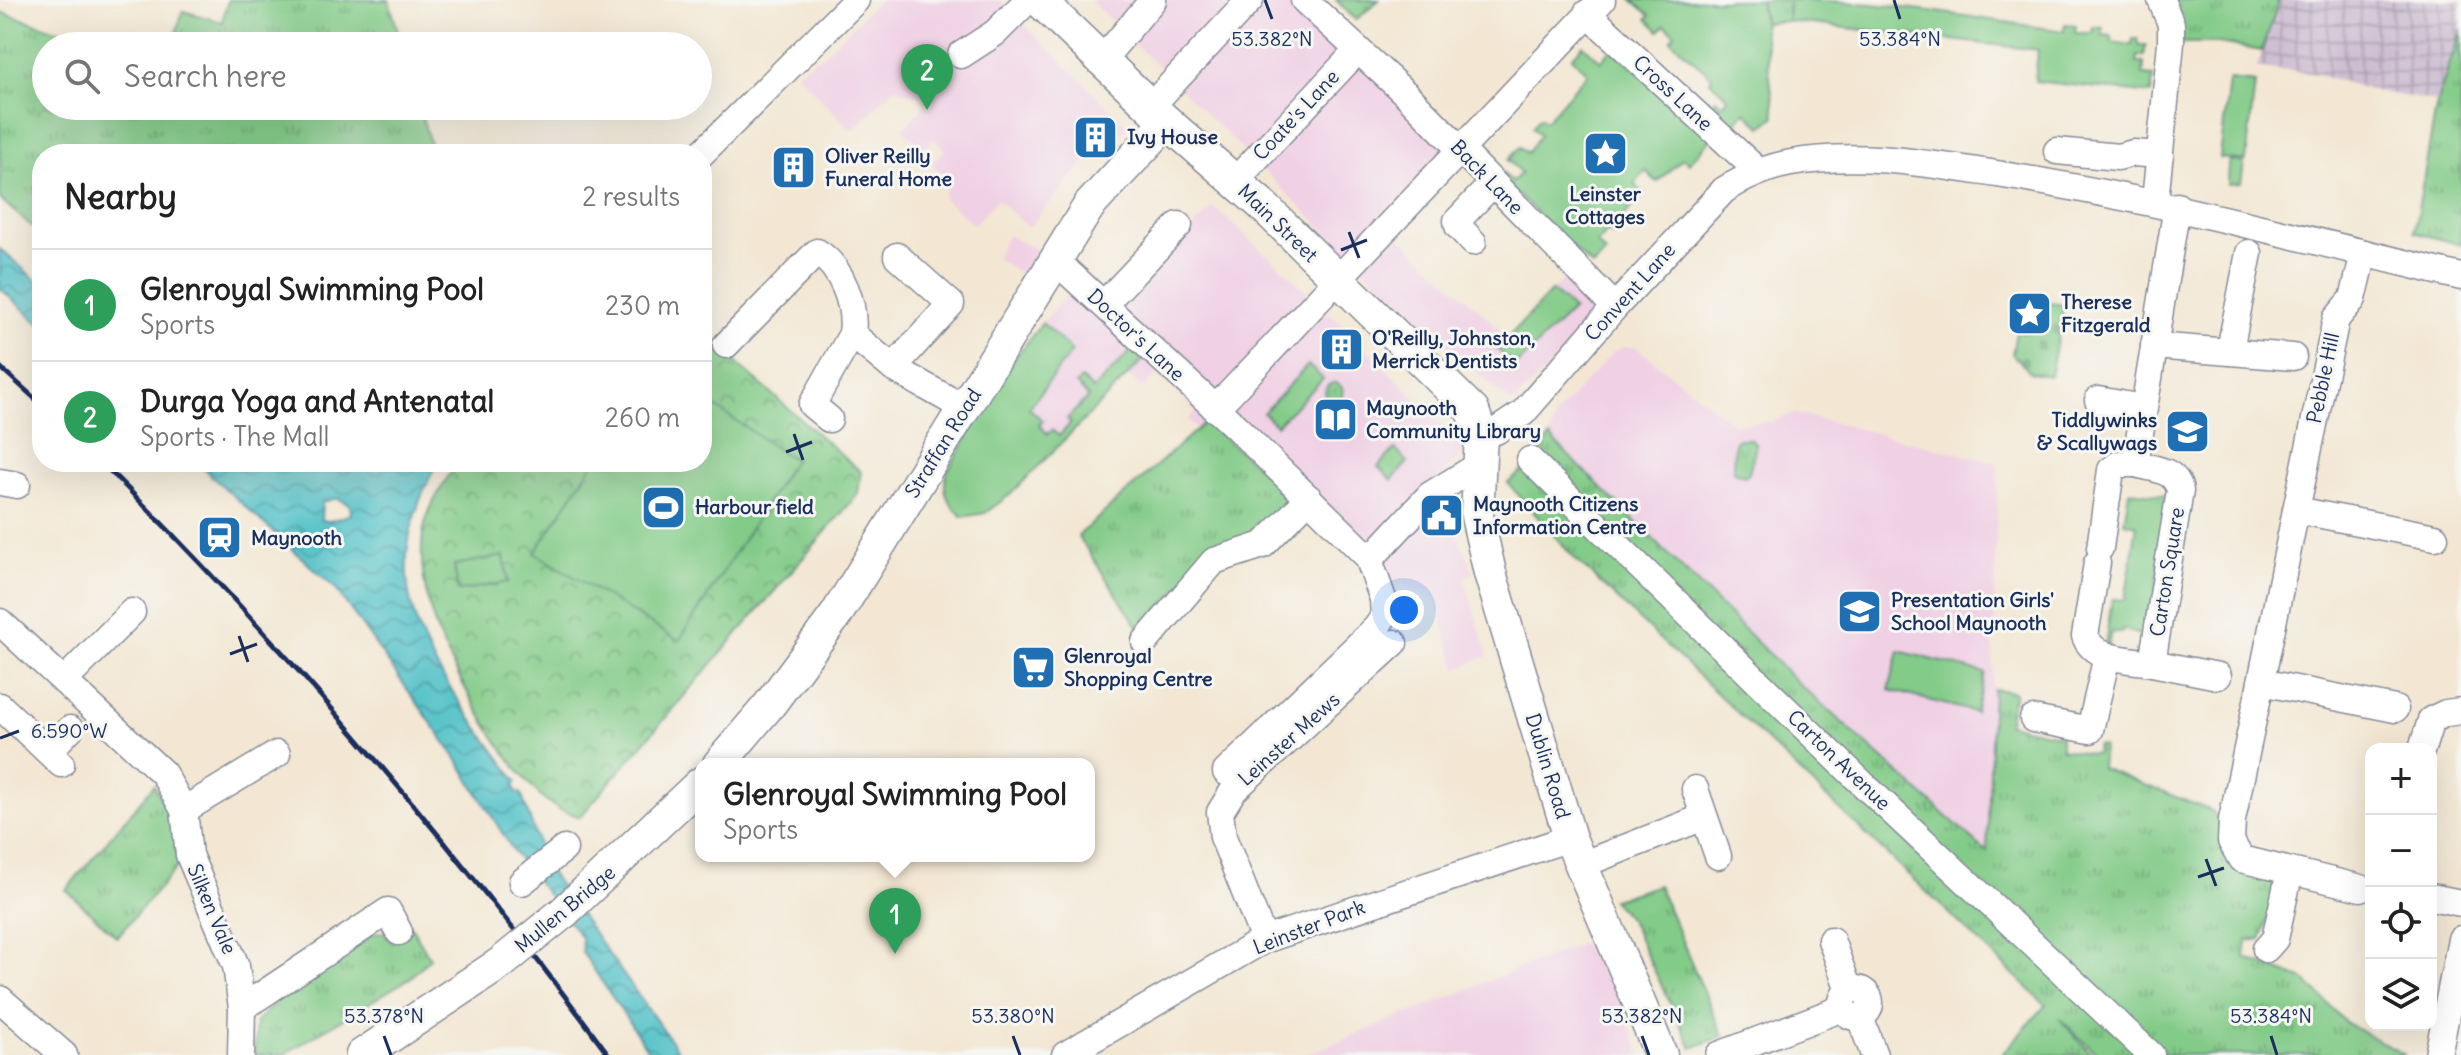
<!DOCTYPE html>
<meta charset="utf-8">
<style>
body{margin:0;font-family:Delius,sans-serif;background:#f2f2f2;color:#222}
.controls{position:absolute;right:24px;bottom:24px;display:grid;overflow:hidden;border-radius:16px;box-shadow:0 8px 32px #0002}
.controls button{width:72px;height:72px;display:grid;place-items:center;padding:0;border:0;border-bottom:2px solid #e0e0e0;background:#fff;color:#222;font:40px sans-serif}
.you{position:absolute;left:1404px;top:610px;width:28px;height:28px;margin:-20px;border:6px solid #fff;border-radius:50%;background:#1a73e8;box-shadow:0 0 0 12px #1a73e833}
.badge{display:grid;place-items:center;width:52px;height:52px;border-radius:50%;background:#1f6fb2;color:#fff;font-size:26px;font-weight:700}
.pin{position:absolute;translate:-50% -66px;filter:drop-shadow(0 2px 4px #0008)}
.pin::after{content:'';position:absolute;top:42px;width:28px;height:24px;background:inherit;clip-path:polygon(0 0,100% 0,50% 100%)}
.popup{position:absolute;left:695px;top:758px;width:400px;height:104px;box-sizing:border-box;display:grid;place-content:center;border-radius:16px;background:#fff;filter:drop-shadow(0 2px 6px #0005);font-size:26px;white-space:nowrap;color:#767676}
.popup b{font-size:30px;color:#222}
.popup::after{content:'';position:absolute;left:50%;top:100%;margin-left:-16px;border:16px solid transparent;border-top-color:#fff}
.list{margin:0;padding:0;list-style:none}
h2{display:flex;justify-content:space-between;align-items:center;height:104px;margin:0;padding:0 32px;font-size:34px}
h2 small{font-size:26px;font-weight:400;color:#767676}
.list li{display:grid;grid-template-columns:52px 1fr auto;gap:24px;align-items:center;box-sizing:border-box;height:112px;padding:0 32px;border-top:2px solid #e0e0e0}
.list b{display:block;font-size:30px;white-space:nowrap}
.list p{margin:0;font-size:26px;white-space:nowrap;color:#767676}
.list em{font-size:26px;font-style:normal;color:#767676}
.icon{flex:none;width:44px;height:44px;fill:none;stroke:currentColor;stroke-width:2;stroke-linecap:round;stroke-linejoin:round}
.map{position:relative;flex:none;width:2461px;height:1055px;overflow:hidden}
.search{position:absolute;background:#fff;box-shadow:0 8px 32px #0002;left:32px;top:32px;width:680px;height:88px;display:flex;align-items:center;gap:20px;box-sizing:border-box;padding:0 28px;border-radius:44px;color:#767676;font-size:30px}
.panel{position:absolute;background:#fff;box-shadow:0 8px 32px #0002;left:32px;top:144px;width:680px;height:328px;border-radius:32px}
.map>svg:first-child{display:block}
</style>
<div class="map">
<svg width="2461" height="1055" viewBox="0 0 2461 1055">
<defs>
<pattern id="industrial-grid" width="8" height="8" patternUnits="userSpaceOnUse" patternTransform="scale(2)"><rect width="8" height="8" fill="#cebed1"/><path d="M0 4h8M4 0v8" fill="none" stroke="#a69bad"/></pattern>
<pattern id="grass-tufts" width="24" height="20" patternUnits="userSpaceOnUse" patternTransform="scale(2)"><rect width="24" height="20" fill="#83cb88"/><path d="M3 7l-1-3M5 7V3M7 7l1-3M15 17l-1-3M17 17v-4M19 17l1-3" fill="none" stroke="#6aa572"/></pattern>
<pattern id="cemetery-stones" width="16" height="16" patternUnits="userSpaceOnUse" patternTransform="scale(2)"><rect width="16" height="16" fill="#83cb88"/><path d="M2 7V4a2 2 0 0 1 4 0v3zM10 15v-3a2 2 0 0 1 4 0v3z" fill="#6aa572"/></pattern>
<pattern id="park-crowns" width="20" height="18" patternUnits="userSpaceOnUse" patternTransform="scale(2)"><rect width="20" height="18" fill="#83cb88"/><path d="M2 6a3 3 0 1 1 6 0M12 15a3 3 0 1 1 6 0" fill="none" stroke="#6aa572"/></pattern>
<pattern id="water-waves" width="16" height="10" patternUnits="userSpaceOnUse" patternTransform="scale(2)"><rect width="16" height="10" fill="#54c2c8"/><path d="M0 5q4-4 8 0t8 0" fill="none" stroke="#459ea6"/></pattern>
</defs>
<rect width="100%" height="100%" fill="#f6f6f2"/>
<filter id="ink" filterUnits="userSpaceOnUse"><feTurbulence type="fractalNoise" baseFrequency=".0125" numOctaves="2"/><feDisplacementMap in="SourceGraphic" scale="16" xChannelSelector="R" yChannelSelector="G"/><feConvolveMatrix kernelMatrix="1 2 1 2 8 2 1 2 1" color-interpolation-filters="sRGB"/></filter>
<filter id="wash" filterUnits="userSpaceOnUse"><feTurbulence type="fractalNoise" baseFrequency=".006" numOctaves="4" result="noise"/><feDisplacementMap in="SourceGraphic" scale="32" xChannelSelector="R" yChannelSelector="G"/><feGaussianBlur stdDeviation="1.8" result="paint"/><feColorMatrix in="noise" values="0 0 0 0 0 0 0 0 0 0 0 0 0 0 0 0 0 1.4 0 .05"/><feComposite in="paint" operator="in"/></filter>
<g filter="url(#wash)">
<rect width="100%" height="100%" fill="#f3e7d3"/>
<g fill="#f0d0e4">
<path d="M879,0H999L1128,127L1087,160L1028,228L997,199L974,225L943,198L947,181L931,164L945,150L934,139L924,150L903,129L926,104L921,97L894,88L852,131L798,75L799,70L823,55Z"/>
<path d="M1090,0H1294L1449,150L1395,232L1424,260L1508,336L1571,271L1612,304L1512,404L1364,269Z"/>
<path d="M1213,207L1295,280L1468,449L1437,479L1453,533L1457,534L1474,572L1464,578L1488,656L1457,669L1435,597L1388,579L1215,409L1198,430L1188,420L1196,410L1158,373L1143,388L1128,375L1011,494L985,513L963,517L949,503L944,481L948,470L1012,362L1053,310L1074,289L1106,318Z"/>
<path d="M1008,235L1038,251L1025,277L995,257Z"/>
<path d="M1622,347H1636L1734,424L1770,422L1794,413L1998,463L1988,852L1802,687L1550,437L1556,415L1611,354Z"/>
<path d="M1583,943L1598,950L1641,1055H1305Z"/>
</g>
<path fill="url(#industrial-grid)" d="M2279,0H2461V30L2437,102L2375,91L2311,73L2257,68Z"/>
<g fill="url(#grass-tufts)" stroke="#4f7d73" stroke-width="2">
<path d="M228,0H389L402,46H172L183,11L222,22Z"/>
<path d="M1760,0H1789L1787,21L1765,23Z"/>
<path d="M2170,0H2279L2262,51L2219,43H2178Z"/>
<path d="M0,12L108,46H46V106H419L433,154H42V235L0,199Z"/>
<path d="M2461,30V245L2414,232L2437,102Z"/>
<circle cx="1334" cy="392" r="9"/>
<path d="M1205,422L1283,488L1286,500L1282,513L1262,536L1223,545L1139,628L1078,536Z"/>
<path d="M1550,437L1802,687L1987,852L1993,689L2015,692L2008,724L2061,736V749L2095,754L2097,745L2103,746L2101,768L2212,811C2227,828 2226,840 2223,862L2275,875L2279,884L2261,939L2247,941L2245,958L2305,980L2346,1023L2405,1055H2098L2059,1018L2092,1055H2001L2046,1005L1574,558L1508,483L1533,462Z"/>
<path d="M1738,439H1750L1756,445L1749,473L1744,476L1733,471L1734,443Z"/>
<path d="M154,785L170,817L179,865L117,937L66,890Z"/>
<path d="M1658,885L1723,1036L1692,1048L1630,920L1612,900Z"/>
<path d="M412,928L430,958L410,978L283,1055H254L256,1022L287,991L373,934L382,932L392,942Z"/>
</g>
<path fill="url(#cemetery-stones)" stroke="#4f7d73" stroke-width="2" d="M2022,299L2064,305L2050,376L2031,373L2012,354Z"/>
<g fill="url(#park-crowns)" stroke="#4f7d73" stroke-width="2">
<path d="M1336,0H1379L1356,20Z"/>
<path d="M702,333L861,472L858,494L580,817C573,814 564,812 557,808C517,786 450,669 435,625C425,596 418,558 424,528C429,504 445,483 457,462H702Z"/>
</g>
<g fill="#83cb88" stroke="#4f7d73" stroke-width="2">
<path d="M1632,0H1760L1775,116L1762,127L1745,112L1727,133L1703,113L1716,99L1722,105L1728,98L1710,81L1712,77L1671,40L1675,34L1665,25L1659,31L1647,19L1650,15Z"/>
<path d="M1789,0C1882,0 1972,18 2064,31L2065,24L2075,25V33H2092L2093,27L2103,28L2102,35L2112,36V42L2132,45L2133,39H2138L2139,45H2146L2144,56H2138L2137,62H2144L2143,75L2153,76L2151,94L2035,81L2038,50L1787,21Z"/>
<path d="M1583,45L1601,61L1612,48L1712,138L1689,163L1683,158L1657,182L1646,171L1634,184L1644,194L1621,219L1624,223L1613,235L1608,231L1597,244L1606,253L1593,267L1498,176L1502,172L1512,182L1521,173L1508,160L1520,147L1527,153L1540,135L1532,127L1540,117L1546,121L1588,73L1572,57Z"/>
<path d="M2229,80L2255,83L2246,161L2220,158Z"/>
<path d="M2229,160L2244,163L2241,183L2228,184Z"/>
<path d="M1552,291L1573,310L1515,366L1497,349Z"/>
<path d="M1042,323L1072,351L1029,408L1043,421L1039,425L1048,434L1052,430L1059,436L1071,423L1067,419L1088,397L1076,384L1081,379L1093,390L1134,348L1144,359L1011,494L985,513L963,517C948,504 940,490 948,470L1012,362Z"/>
<path d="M1308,365L1323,379L1276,425L1263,413Z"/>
<path d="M702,398L794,460L679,641L535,553L594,462H702Z"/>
<path d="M1395,449L1408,462L1392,480L1378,467Z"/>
<path d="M2129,491L2171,496L2147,642L2141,641L2142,636L2123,629L2122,633L2111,632L2108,646L2105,645L2112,599L2125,600L2137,525L2124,522Z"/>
<path d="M504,556L508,582L458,591L454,565Z"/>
<path d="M1899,651L1985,673L1975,712L1889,690Z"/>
</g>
<g fill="url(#water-waves)" stroke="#387893" stroke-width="2" fill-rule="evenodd">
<path d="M0,249L42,285V326L0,288Z"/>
<path d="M196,462H438C361,599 441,673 517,782L514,785L517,793H521L547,868L681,1055H651L582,952L581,937L515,854L457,759L335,588ZM337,498L350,505L351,514L330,521L321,520L322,502Z"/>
</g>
</g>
<g filter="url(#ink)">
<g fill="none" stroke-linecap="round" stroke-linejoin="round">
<defs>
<g id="minor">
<path d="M1304,0L1406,94L1615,307"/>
<path d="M1587,13L1759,172"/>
<path d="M961,55L995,33L1028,0"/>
<path d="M1102,60L1153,0"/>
<path d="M1150,107L1250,0"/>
<path d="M2057,151L2118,157L2133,153L2160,155"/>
<path d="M701,154L856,0"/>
<path d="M1235,181L1358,50"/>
<path d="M2155,201L2171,43V24L2161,0"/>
<path d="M1473,242L1458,226L1457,221L1492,184"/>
<path d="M2364,253L2353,299L2336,319L2296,510L2435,537"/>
<path d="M1056,261L1236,427L1368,557L1383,599L1384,616L1376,628L1226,772"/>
<path d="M1104,304L1179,225"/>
<path d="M726,345L817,252C842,267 856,306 852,334"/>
<path d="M2154,346L2293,357"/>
<path d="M2230,350L2249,253"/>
<path d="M893,368L951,304L897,256"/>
<path d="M2098,400L2143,408"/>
<path d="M1215,409L1602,0"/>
<path d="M829,419L812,405L852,334L893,368L964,408"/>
<path d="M1481,435L1496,431L1523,413L1615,307L1724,190C1744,178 1767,167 1791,163C1859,151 1930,164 1997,174C2154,199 2307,239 2461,277"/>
<path d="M1530,460L1866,787L2151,1055"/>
<path d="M0,482L17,485"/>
<path d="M2296,510L2261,682L2395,709"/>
<path d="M2100,548L2111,470L2119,464H2135"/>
<path d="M1368,557L1374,555L1430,495L1479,465"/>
<path d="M2097,563L2085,636C2094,661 2130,659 2152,663L2180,491C2176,469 2154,469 2135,464L2177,206"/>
<path d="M0,622L163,773L184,810L189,855L236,966L242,1008L241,1055"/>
<path d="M1145,642L1214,561L1263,545L1309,498"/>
<path d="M2152,663L2218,676"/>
<path d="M64,681L132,612"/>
<path d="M2261,682L2232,820L2231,841L2241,859L2361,888"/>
<path d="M0,706L61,764"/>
<path d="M2033,719L2090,730L2107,656"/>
<path d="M2422,749L2431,720L2446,713L2461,711"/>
<path d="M49,751L70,729"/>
<path d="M1695,789L1718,856"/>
<path d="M184,810L277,754"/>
<path d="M1581,865L1704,817"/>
<path d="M522,882L564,849"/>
<path d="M2431,897L2461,903"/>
<path d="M1264,940L1223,837L1220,812L1233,791L1394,643"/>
<path d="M1831,940L1849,990"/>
<path d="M2266,949L2275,939L2290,871"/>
<circle cx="1856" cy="1003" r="14"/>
<path d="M0,999L64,1055"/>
<path d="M242,1008L388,911L399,932"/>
<path d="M1860,1017L1874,1055"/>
<path d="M1065,1055L1264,940L1570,838"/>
<path d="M1719,1055L1843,1008"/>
<path d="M2438,1055L2461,939"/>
</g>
<g id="major">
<path d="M1039,0L1167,122L1260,203L1473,411L1481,435L1477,516L1490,573L1570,838L1661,1055"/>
<path d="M719,764L770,704L836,615L1089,206L1167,122"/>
<path d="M564,912L701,783"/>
<path d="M362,1055L501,963"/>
</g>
</defs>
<use href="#minor" stroke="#878b98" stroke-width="29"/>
<use href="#major" stroke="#878b98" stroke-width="35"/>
<use href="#minor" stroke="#fff" stroke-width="26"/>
<use href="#major" stroke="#fff" stroke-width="32"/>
<g stroke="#1b2f5e" stroke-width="5">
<path d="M0,367L42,405"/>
<path d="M101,462C287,646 453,844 609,1055"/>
</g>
<defs>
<path id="major-bridge" d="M501,963L564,912"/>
</defs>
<use href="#major-bridge" stroke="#878b98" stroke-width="35" stroke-linecap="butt"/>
<use href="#major-bridge" stroke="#fff" stroke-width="32"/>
</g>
</g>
<path fill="none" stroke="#1b2f5e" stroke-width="3" d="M1265,0L1272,19M1894,0L1900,19M1349,232L1359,258M1341,250L1367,240M794,434L803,460M786,452L812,442M239,636L248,662M230,654L257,644M0,738L19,731M2206,859L2216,886M2198,877L2224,868M384,1036L391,1055M1013,1036L1020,1055M1642,1036L1649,1055M2271,1036L2277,1055"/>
<defs>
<symbol id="building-square" viewBox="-11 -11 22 22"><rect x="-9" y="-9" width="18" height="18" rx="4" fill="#1f6fb2" stroke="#f6f6f2"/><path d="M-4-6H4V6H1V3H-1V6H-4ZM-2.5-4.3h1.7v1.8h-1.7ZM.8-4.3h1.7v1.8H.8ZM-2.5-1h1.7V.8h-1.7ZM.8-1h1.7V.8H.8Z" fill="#fff"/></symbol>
<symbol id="sight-square" viewBox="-11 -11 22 22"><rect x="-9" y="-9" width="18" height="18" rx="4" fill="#1f6fb2" stroke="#f6f6f2"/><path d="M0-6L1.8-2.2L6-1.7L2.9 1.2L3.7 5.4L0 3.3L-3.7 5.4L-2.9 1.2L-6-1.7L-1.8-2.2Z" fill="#fff"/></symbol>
<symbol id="library-square" viewBox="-11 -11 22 22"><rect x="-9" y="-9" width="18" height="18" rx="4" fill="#1f6fb2" stroke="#f6f6f2"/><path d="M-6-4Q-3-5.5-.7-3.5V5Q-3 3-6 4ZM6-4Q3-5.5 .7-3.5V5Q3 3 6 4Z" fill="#fff"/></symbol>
<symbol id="school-square" viewBox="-11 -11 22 22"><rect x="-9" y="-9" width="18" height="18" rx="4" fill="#1f6fb2" stroke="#f6f6f2"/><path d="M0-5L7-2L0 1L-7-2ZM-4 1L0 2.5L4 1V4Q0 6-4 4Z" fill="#fff"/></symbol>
<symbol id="stadium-square" viewBox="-11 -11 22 22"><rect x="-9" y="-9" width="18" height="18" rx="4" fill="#1f6fb2" stroke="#f6f6f2"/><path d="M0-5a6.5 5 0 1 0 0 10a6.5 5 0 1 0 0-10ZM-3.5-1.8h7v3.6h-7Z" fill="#fff"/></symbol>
<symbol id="civic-square" viewBox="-11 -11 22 22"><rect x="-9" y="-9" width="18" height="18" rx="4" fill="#1f6fb2" stroke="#f6f6f2"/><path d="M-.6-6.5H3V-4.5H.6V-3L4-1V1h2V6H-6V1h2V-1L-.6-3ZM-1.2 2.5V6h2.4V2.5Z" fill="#fff"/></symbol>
<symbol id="station-square" viewBox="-11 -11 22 22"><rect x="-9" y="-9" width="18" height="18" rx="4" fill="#1f6fb2" stroke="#f6f6f2"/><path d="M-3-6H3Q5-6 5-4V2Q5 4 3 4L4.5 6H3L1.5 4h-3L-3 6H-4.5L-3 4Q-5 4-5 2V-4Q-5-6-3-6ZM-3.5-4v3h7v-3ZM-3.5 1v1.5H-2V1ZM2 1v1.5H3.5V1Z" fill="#fff"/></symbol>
<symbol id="supermarket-square" viewBox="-11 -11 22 22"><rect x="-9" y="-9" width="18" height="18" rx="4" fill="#1f6fb2" stroke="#f6f6f2"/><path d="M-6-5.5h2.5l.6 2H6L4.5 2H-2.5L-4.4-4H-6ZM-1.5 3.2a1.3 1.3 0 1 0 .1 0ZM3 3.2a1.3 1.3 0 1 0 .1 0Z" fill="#fff"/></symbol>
</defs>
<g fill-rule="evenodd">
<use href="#building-square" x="1070" y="112" width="51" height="51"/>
<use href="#sight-square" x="1580" y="128" width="51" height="51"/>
<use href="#building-square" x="768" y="142" width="51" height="51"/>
<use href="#sight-square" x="2004" y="288" width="51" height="51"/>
<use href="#building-square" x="1316" y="324" width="51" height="51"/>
<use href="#library-square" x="1310" y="394" width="51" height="51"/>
<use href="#school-square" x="2162" y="406" width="51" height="51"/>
<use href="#stadium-square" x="638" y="482" width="51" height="51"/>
<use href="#civic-square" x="1416" y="490" width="51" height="51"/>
<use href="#station-square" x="194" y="512" width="51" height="51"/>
<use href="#school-square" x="1834" y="586" width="51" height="51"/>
<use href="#supermarket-square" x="1008" y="642" width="51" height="51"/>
</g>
<g text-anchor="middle" stroke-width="6" stroke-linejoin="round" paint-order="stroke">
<g font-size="20" fill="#1b2f5e" stroke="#f6f6f2">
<text transform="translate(1673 93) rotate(43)" y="7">Cross Lane</text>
<text transform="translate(1296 115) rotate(-47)" y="7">Coate's Lane</text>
<text transform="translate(1487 177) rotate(46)" y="7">Back Lane</text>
<text transform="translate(1278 223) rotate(44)" y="7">Main Street</text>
<text transform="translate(1630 292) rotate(-48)" y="7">Convent Lane</text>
<text transform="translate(1136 335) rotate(43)" y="7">Doctor's Lane</text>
<text transform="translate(2323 378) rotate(-78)" y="7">Pebble Hill</text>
<text transform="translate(943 443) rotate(-58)" y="7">Straffan Road</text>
<text transform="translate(2167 572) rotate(-81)" y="7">Carton Square</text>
<text transform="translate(1289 739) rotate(-42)" y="7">Leinster Mews</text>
<text transform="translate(1839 760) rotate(44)" y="7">Carton Avenue</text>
<text transform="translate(1548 766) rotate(73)" y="7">Dublin Road</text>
<text transform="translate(212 909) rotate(67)" y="7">Silken Vale</text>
<text transform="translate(565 909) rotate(-40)" y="7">Mullen Bridge</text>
<text transform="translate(1309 927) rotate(-21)" y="7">Leinster Park</text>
</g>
<g font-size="20" font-weight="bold" fill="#1b2f5e" stroke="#f6f6f2" text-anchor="start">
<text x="1127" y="144">Ivy House</text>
<text x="825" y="163">Oliver Reilly<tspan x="825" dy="23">Funeral Home</tspan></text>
<text x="1605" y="201" text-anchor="middle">Leinster<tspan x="1605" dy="23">Cottages</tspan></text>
<text x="2061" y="309">Therese<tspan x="2061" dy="23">Fitzgerald</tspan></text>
<text x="1372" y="345">O'Reilly, Johnston,<tspan x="1372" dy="23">Merrick Dentists</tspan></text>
<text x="1366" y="415">Maynooth<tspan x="1366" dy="23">Community Library</tspan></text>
<text x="2157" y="427" text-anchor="end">Tiddlywinks<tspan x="2157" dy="23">&amp; Scallywags</tspan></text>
<text x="1473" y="511">Maynooth Citizens<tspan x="1473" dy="23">Information Centre</tspan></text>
<text x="695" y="514">Harbour field</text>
<text x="251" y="545">Maynooth</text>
<text x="1891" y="607">Presentation Girls'<tspan x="1891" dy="23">School Maynooth</tspan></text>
<text x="1064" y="663">Glenroyal<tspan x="1064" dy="23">Shopping Centre</tspan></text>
</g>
</g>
<g font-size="20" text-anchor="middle" fill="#1b2f5e" stroke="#f6f6f2" stroke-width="6" stroke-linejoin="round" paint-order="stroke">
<text x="1272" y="46">53.382°N</text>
<text x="1900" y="46">53.384°N</text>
<text x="69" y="738">6.590°W</text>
<text x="384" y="1023">53.378°N</text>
<text x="1013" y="1023">53.380°N</text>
<text x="1642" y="1023">53.382°N</text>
<text x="2271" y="1023">53.384°N</text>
</g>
</svg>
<div class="controls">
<button>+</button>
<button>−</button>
<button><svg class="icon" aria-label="locate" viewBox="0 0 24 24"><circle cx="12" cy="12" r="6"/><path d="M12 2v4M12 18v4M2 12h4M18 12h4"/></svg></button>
<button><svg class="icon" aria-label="layers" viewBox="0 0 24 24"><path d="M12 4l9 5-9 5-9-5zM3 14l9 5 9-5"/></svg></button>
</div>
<div class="you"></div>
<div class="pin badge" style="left:895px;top:954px;background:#2e9e5b">1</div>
<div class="popup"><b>Glenroyal Swimming Pool</b>Sports</div>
<div class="pin badge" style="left:927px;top:110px;background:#2e9e5b">2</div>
<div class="search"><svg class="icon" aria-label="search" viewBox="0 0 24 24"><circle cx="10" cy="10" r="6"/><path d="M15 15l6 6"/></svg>Search here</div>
<section class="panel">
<h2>Nearby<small>2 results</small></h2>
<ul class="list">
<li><span class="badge" style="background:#2e9e5b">1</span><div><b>Glenroyal Swimming Pool</b><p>Sports</p></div><em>230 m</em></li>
<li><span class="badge" style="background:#2e9e5b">2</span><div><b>Durga Yoga and Antenatal</b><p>Sports · The Mall</p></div><em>260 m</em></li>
</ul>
</section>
</div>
